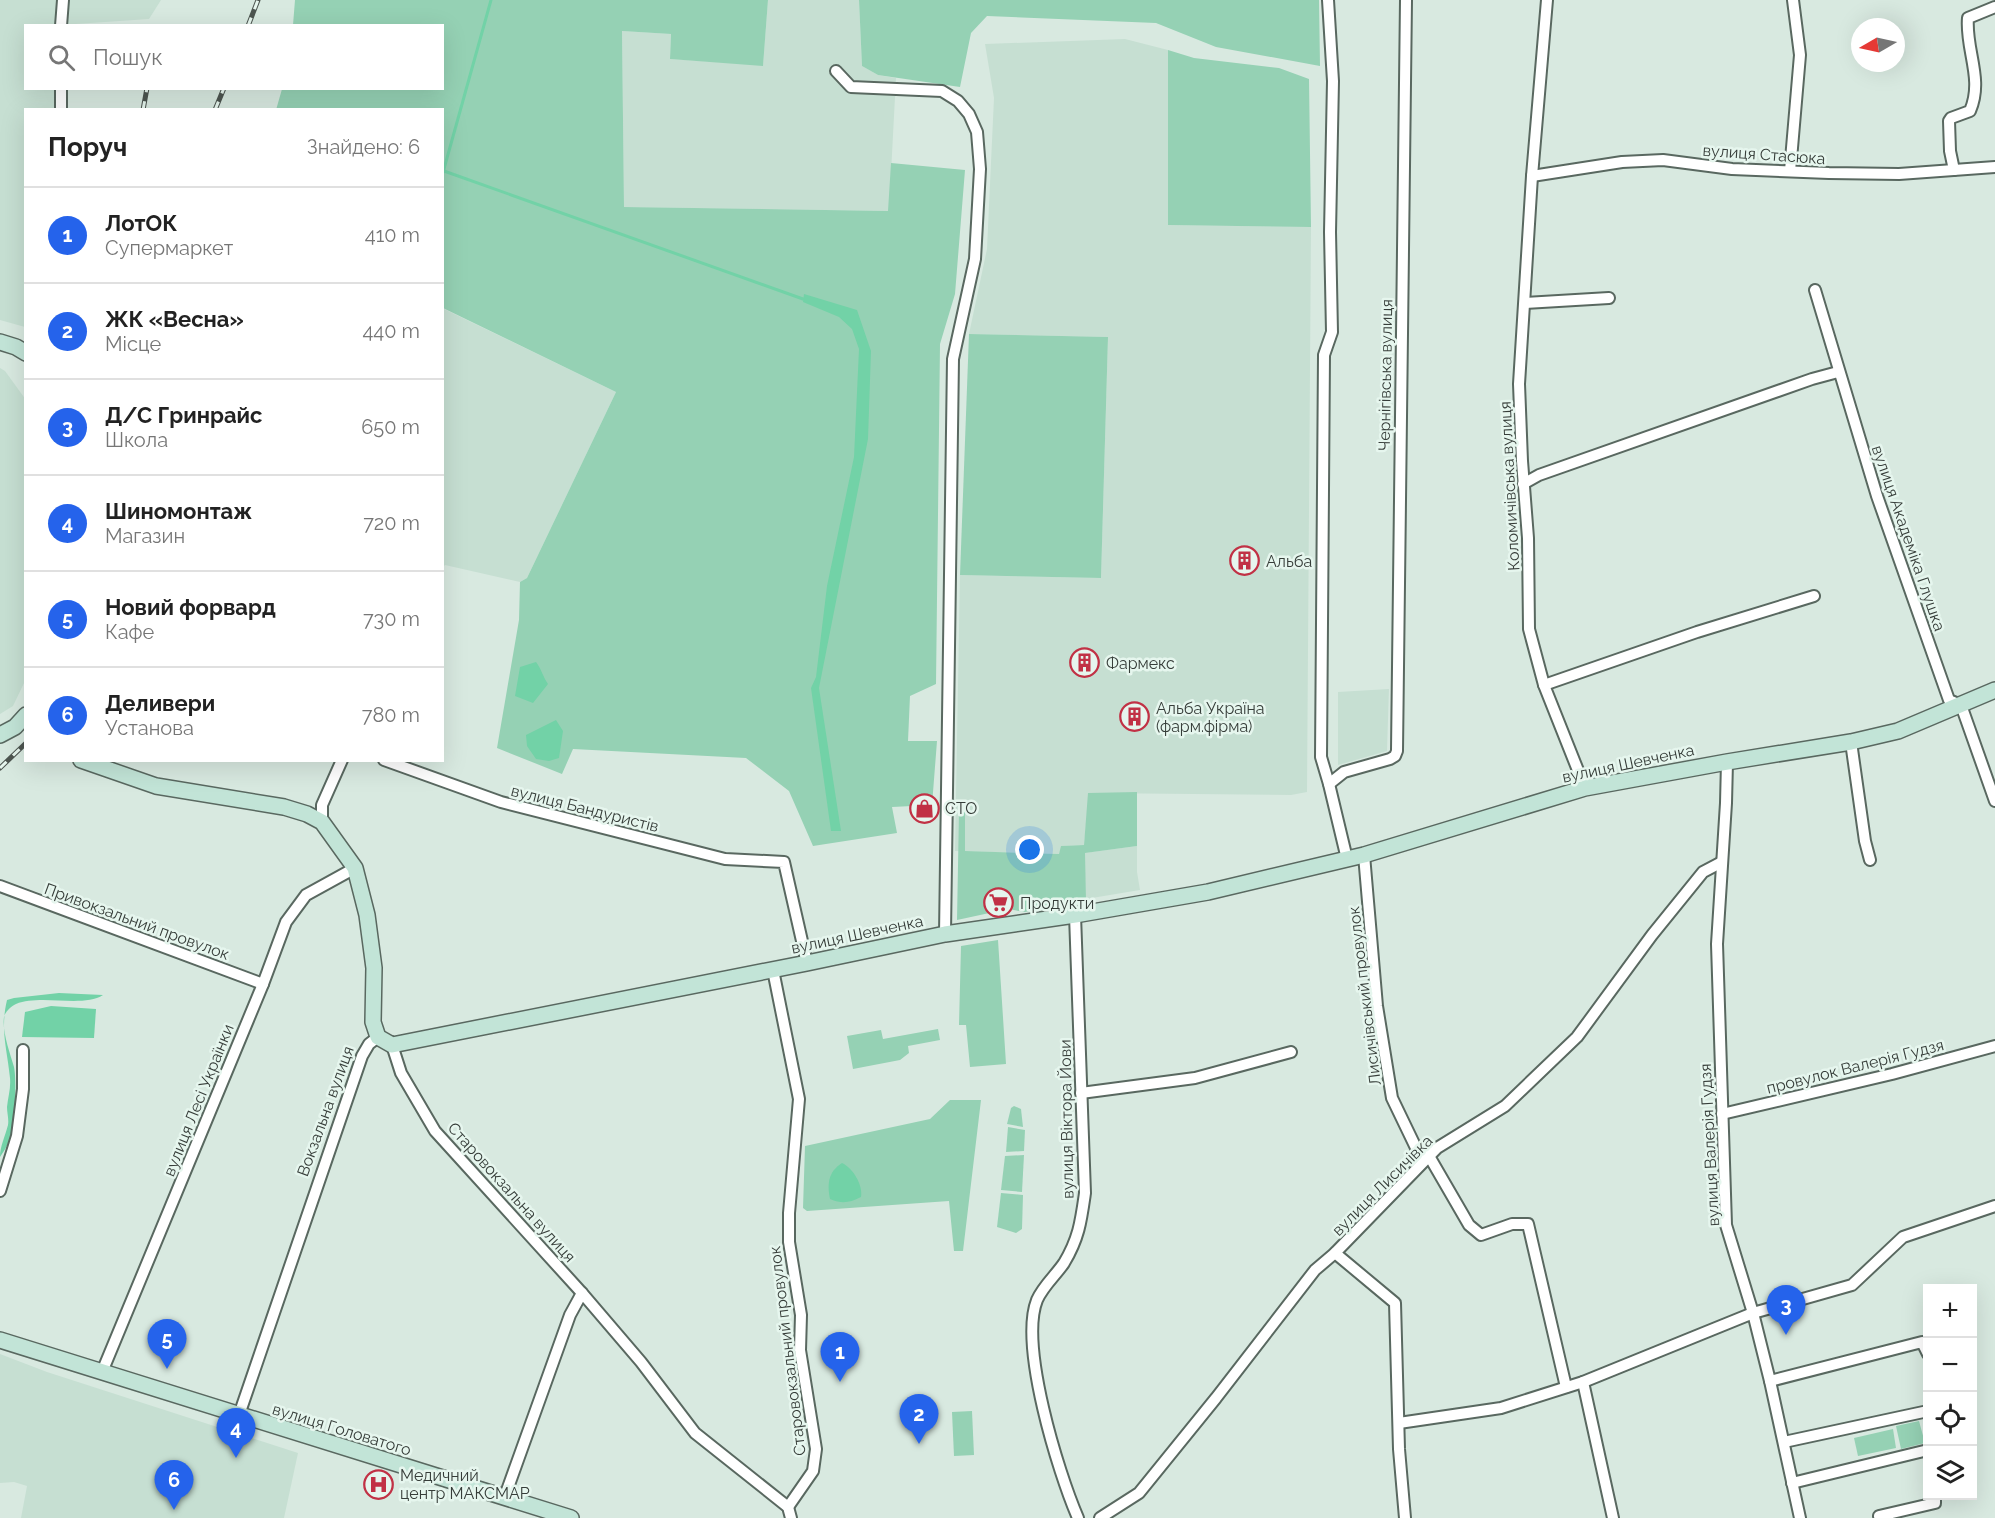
<!DOCTYPE html>
<html lang="uk">
<meta charset="utf-8">
<style>
body{margin:0;font-family:Raleway,sans-serif;background:#f6f6f6;color:#222}
.controls{position:absolute;right:18px;bottom:18px;display:grid;overflow:hidden;border-radius:0px;box-shadow:0 6px 24px #0002}
.controls button{width:54px;height:54px;display:grid;place-items:center;padding:0;border:0;border-bottom:2px solid #e0e0e0;background:#fff;color:#222;font:30px sans-serif}
.compass{position:absolute;left:1851px;top:18px;width:54px;height:54px;border-radius:50%;background:#fff;box-shadow:0 6px 24px #0002;rotate:261deg}
.you{position:absolute;left:1030px;top:850px;width:21px;height:21px;margin:-15px;border:4px solid #fff;border-radius:50%;background:#1a73e8;box-shadow:0 0 0 9px #1a73e833}
.badge{display:grid;place-items:center;width:39px;height:39px;border-radius:50%;background:#2563eb;color:#fff;font-size:20px;font-weight:700}
.pin{position:absolute;translate:-50% -50px;filter:drop-shadow(0 2px 3px #0008)}
.pin::after{content:'';position:absolute;top:32px;width:21px;height:18px;background:inherit;clip-path:polygon(0 0,100% 0,50% 100%)}
.list{margin:0;padding:0;list-style:none}
h2{display:flex;justify-content:space-between;align-items:center;height:78px;margin:0;padding:0 24px;font-size:26px}
h2 small{font-size:20px;font-weight:400;color:#767676}
.list li{display:grid;grid-template-columns:39px 1fr auto;gap:18px;align-items:center;box-sizing:border-box;height:96px;padding:0 24px;border-top:2px solid #e0e0e0}
.list b{display:block;font-size:22px;white-space:nowrap}
.list p{margin:0;font-size:20px;white-space:nowrap;color:#767676}
.list em{font-size:20px;font-style:normal;color:#767676}
.icon{flex:none;width:33px;height:33px;fill:none;stroke:currentColor;stroke-width:2;stroke-linecap:round;stroke-linejoin:round}
.map{position:relative;flex:none;width:1995px;height:1518px;overflow:hidden}
.search{position:absolute;background:#fff;box-shadow:0 6px 24px #0002;left:24px;top:24px;width:420px;height:66px;display:flex;align-items:center;gap:15px;box-sizing:border-box;padding:0 21px;border-radius:0px;color:#767676;font-size:22px}
.panel{position:absolute;background:#fff;box-shadow:0 6px 24px #0002;left:24px;top:108px;width:420px;height:654px;border-radius:0px}
.map>svg:first-child{display:block}
</style>
<div class="map">
<svg width="1995" height="1518" viewBox="0 0 1995 1518">
<rect width="100%" height="100%" fill="#d8e9e0"/>
<g fill="#c6dfd2">
<path d="M0,0H161L149,19L61,25L26,26V88L61,89V109L26,110L25,327L0,320Z"/>
<path d="M768,0H859L862,66L878,75L896,78L889,211L624,207L622,31L671,34L670,59L763,65Z"/>
<path d="M1125,39L1168,50V225L1311,227L1307,792L1291,795L1089,793L1084,845L1062,846L1059,854L955,851L960,575L1101,578L1108,337L969,334L987,249L994,98L985,44Z"/>
<path d="M442,308L616,392L527,578L520,582L445,565L443,567Z"/>
<path d="M0,368L5,371L26,400L25,681L13,706L0,714Z"/>
<path d="M1389,689L1387,751L1338,765V692Z"/>
<path d="M1137,846V872L1140,890L1086,899L1084,853Z"/>
<path d="M0,1354L47,1372L298,1453L284,1518H21L27,1486L14,1482L0,1483Z"/>
</g>
<g fill="#95d1b4">
<path d="M295,0H768L763,66L670,59L671,34L622,31L624,207L888,211L891,163L965,170L955,294L940,344L936,684L910,696L908,741H937L932,805L892,807L897,833L813,846L789,791L746,758L573,749L562,774L497,748L519,620L520,582L527,578L616,392L443,308L442,110H276L282,89L442,88V26L293,25Z"/>
<path d="M859,0H1319L1320,66L1216,47L1156,23L987,16L971,33L960,87L878,75L862,66Z"/>
<path d="M1168,50L1194,58L1279,68L1309,79L1311,227L1168,225Z"/>
<path d="M969,334L1108,337L1101,578L960,575Z"/>
<path d="M1137,792V846L1085,853L1086,899L1025,912L1008,909L957,920L959,812H965V851L1059,854L1061,846L1084,845L1088,793Z"/>
<path d="M998,940L1006,1064L970,1067L966,1025H959L961,946Z"/>
<path d="M938,1029L940,1040L908,1046L909,1053L900,1060L853,1069L847,1036L881,1030L883,1039Z"/>
<path d="M950,1100H981L963,1251H954L949,1201L807,1211L803,1208L805,1146L930,1119Z"/>
<path d="M1014,1106L1021,1109L1023,1127L1007,1124L1011,1108Z"/>
<path d="M1008,1127L1025,1130L1024,1151L1006,1152Z"/>
<path d="M1024,1155L1022,1192L1001,1190L1005,1156Z"/>
<path d="M1001,1193L1023,1195L1022,1229L1016,1233L997,1227Z"/>
<path d="M972,1411L974,1455L954,1456L952,1412Z"/>
<path d="M1919,1421L1925,1443L1901,1449L1896,1426Z"/>
<path d="M1893,1429L1896,1448L1858,1456L1854,1438Z"/>
</g>
<g fill="#72d2a7">
<path d="M804,294L857,310L871,351L868,439L819,688L841,831H831L811,688L816,677L827,586L854,457L859,349L852,329L839,317L803,302Z"/>
<path d="M536,662C542,670 543,677 548,684L533,703L515,696L520,667Z"/>
<path d="M556,720L563,731L559,758L549,761L536,759L527,746L526,735Z"/>
<path d="M59,993L103,995C83,1008 41,994 16,1004C11,1006 5,1012 4,1017C2,1032 10,1053 14,1067C17,1081 15,1128 9,1141C7,1147 3,1152 0,1157C0,1146 5,1137 8,1125C9,1119 7,1113 7,1107C8,1097 11,1088 10,1078C7,1048 0,1030 7,1000L14,998Z"/>
<path d="M51,1006L96,1009L94,1038L22,1037L25,1012Z"/>
<path d="M842,1163C853,1168 863,1185 861,1197C849,1203 842,1204 830,1199C827,1184 828,1172 842,1163Z"/>
</g>
<g fill="none" stroke-linecap="round" stroke-linejoin="round">
<g stroke="#72d2a7" stroke-width="3">
<path d="M444,171L803,299"/>
<path d="M442,176L491,0"/>
</g>
<defs>
<g id="street">
<path d="M1328,0L1333,81L1330,232L1332,332L1324,355L1321,757L1329,784L1347,859"/>
<path d="M1547,0L1532,176L1519,384L1522,461L1528,538L1529,629L1544,685L1697,632L1814,596"/>
<path d="M61,26L63,0"/>
<path d="M836,71L851,87L942,91L958,101L969,114L977,132L980,169L975,259L953,359L945,934"/>
<path d="M61,110V88"/>
<path d="M1954,170L1950,151L1949,121L1951,118L1970,111C1984,79 1965,49 1968,18L1995,7"/>
<path d="M1790,171L1800,55L1793,0"/>
<path d="M1532,176L1622,162L1663,160L1732,169L1829,173L1899,174L1995,167"/>
<path d="M1815,290L1877,496L1949,700L1961,705L1995,801"/>
<path d="M1525,303L1609,298"/>
<path d="M1523,484L1539,475L1812,379L1838,372"/>
<path d="M1544,685L1585,788"/>
<path d="M1851,742L1865,841L1870,860"/>
<path d="M384,760L501,802L725,859L784,862L807,963"/>
<path d="M1727,762L1726,803L1717,944L1726,1225L1753,1313L1770,1381L1800,1518"/>
<path d="M1329,784L1344,772L1390,759L1395,756L1397,751L1406,0"/>
<path d="M322,822V805L342,760"/>
<path d="M1364,855L1377,1006L1392,1098L1418,1152L1429,1156L1469,1225L1481,1235L1512,1224H1528L1566,1387"/>
<path d="M0,886L263,984"/>
<path d="M1075,915L1085,1193C1081,1221 1079,1238 1064,1263C1056,1275 1043,1286 1037,1300C1019,1345 1058,1472 1078,1518"/>
<path d="M773,970L799,1099L789,1213V1242L801,1315L800,1350L816,1449L813,1471L788,1507"/>
<path d="M392,1045L401,1073L435,1131L582,1293L641,1362L695,1433L788,1507L791,1518"/>
<path d="M1081,1093L1195,1078L1291,1052"/>
<path d="M1722,1114L1892,1074L1995,1046"/>
<path d="M0,1191L17,1136L23,1089V1050"/>
<path d="M1335,1253L1395,1303L1399,1449L1405,1518"/>
<path d="M102,1372L263,984L286,922L306,895L355,868"/>
<path d="M1770,1381L1922,1342L1928,1354"/>
<path d="M1583,1382L1613,1518"/>
<path d="M239,1415L362,1056L369,1044L378,1037"/>
<path d="M1399,1423L1501,1408L1583,1382L1753,1313L1852,1285L1903,1237L1995,1206"/>
<path d="M1784,1442L1928,1411"/>
<path d="M1792,1483L1928,1450"/>
<path d="M505,1496L570,1315L582,1293"/>
<path d="M1879,1516L1935,1503V1496"/>
<path d="M1100,1518L1139,1493L1216,1398L1315,1270L1335,1253L1437,1148L1505,1106L1577,1037L1652,935L1703,872L1722,862"/>
</g>
<g id="secondary">
<path d="M0,342L16,347L26,353"/>
<path d="M0,735L15,727L26,715"/>
<path d="M81,760L156,786L284,807L307,814L322,822L355,868L367,915L374,968L373,1022L378,1037L392,1045L807,963L945,934L1075,915L1208,892L1364,855L1585,788L1727,762L1851,742L1898,731L1995,690"/>
<path d="M0,1340L571,1518"/>
</g>
</defs>
<use href="#street" stroke="#596860" stroke-width="14"/>
<use href="#secondary" stroke="#596860" stroke-width="18"/>
<use href="#street" stroke="#fff" stroke-width="10"/>
<use href="#secondary" stroke="#c2e4d7" stroke-width="15"/>
<defs>
<g id="rail">
<path d="M248,26L258,0"/>
<path d="M143,110L147,88"/>
<path d="M215,110L224,88"/>
<path d="M0,768L26,743"/>
</g>
</defs>
<use href="#rail" stroke="#4d5550" stroke-width="5"/>
<use href="#rail" stroke="#e6f6ee" stroke-width="3" stroke-dasharray="9" stroke-linecap="butt"/>
</g>
<defs>
<symbol id="building-ring" viewBox="-11 -11 22 22"><circle r="9.5" fill="#e6f6ee" stroke="#c13145" stroke-width="1.5"/><path d="M-4-6H4V6H1V3H-1V6H-4ZM-2.5-4.3h1.7v1.8h-1.7ZM.8-4.3h1.7v1.8H.8ZM-2.5-1h1.7V.8h-1.7ZM.8-1h1.7V.8H.8Z" fill="#c13145"/></symbol>
<symbol id="shop-ring" viewBox="-11 -11 22 22"><circle r="9.5" fill="#e6f6ee" stroke="#c13145" stroke-width="1.5"/><path d="M-5-2.5h2.3a2.7 3.5 0 0 1 5.4 0H5L5.5 6h-11ZM-1.5-2.5h3a1.5 2.3 0 0 0-3 0Z" fill="#c13145"/></symbol>
<symbol id="supermarket-ring" viewBox="-11 -11 22 22"><circle r="9.5" fill="#e6f6ee" stroke="#c13145" stroke-width="1.5"/><path d="M-6-5.5h2.5l.6 2H6L4.5 2H-2.5L-4.4-4H-6ZM-1.5 3.2a1.3 1.3 0 1 0 .1 0ZM3 3.2a1.3 1.3 0 1 0 .1 0Z" fill="#c13145"/></symbol>
<symbol id="hospital-ring" viewBox="-11 -11 22 22"><circle r="9.5" fill="#e6f6ee" stroke="#c13145" stroke-width="1.5"/><path d="M-5-5h3v3.5h4V-5h3V5h-3V1.5h-4V5h-3Z" fill="#c13145"/></symbol>
</defs>
<g fill-rule="evenodd">
<use href="#building-ring" x="1228" y="544" width="33" height="33"/>
<use href="#building-ring" x="1068" y="646" width="33" height="33"/>
<use href="#building-ring" x="1118" y="700" width="33" height="33"/>
<use href="#shop-ring" x="908" y="792" width="33" height="33"/>
<use href="#supermarket-ring" x="982" y="886" width="33" height="33"/>
<use href="#hospital-ring" x="362" y="1468" width="33" height="33"/>
</g>
<g text-anchor="middle" stroke-width="5" stroke-linejoin="round" paint-order="stroke">
<g font-size="16" fill="#363d39" stroke="#e6f6ee">
<text transform="translate(1764 154) rotate(4)" y="6">вулиця Стасюка</text>
<text transform="translate(1385 375) rotate(-89)" y="6">Чернігівська вулиця</text>
<text transform="translate(1509 486) rotate(-93)" y="6">Коломичівська вулиця</text>
<text transform="translate(1909 538) rotate(71)" y="6">вулиця Академіка Глушка</text>
<text transform="translate(1628 763) rotate(-12)" y="6">вулиця Шевченка</text>
<text transform="translate(585 808) rotate(14)" y="6">вулиця Бандуристів</text>
<text transform="translate(137 921) rotate(20)" y="6">Привокзальний провулок</text>
<text transform="translate(857 934) rotate(-12)" y="6">вулиця Шевченка</text>
<text transform="translate(1364 996) rotate(-97)" y="6">Лисичівський провулок</text>
<text transform="translate(1855 1066) rotate(-14)" y="6">провулок Валерія Гудзя</text>
<text transform="translate(198 1100) rotate(-68)" y="6">вулиця Лесі Українки</text>
<text transform="translate(325 1111) rotate(-70)" y="6">Вокзальна вулиця</text>
<text transform="translate(1066 1119) rotate(-91)" y="6">вулиця Віктора Йови</text>
<text transform="translate(1709 1145) rotate(-93)" y="6">вулиця Валерія Гудзя</text>
<text transform="translate(1382 1185) rotate(-45)" y="6">вулиця Лисичівка</text>
<text transform="translate(512 1192) rotate(48)" y="6">Старовокзальна вулиця</text>
<text transform="translate(787 1351) rotate(-97)" y="6">Старовокзальний провулок</text>
<text transform="translate(342 1429) rotate(17)" y="6">вулиця Головатого</text>
</g>
<g font-size="16" fill="#363d39" stroke="#e6f6ee" text-anchor="start">
<text x="1266" y="567">Альба</text>
<text x="1106" y="669">Фармекс</text>
<text x="1156" y="714">Альба Україна<tspan x="1156" dy="18">(фарм.фірма)</tspan></text>
<text x="945" y="814">СТО</text>
<text x="1020" y="909">Продукти</text>
<text x="400" y="1481">Медичний<tspan x="400" dy="18">центр МАКСМАР</tspan></text>
</g>
</g>
</svg>
<div class="controls">
<button>+</button>
<button>−</button>
<button><svg class="icon" aria-label="locate" viewBox="0 0 24 24"><circle cx="12" cy="12" r="6"/><path d="M12 2v4M12 18v4M2 12h4M18 12h4"/></svg></button>
<button><svg class="icon" aria-label="layers" viewBox="0 0 24 24"><path d="M12 4l9 5-9 5-9-5zM3 14l9 5 9-5"/></svg></button>
</div>
<svg class="compass" viewBox="-18 -18 36 36"><path d="M0-13l5 13h-10z" fill="#e53935"/><path d="M0 13l5-13h-10z" fill="#767676"/></svg>
<div class="you"></div>
<div class="pin badge" style="left:840px;top:1382px">1</div>
<div class="pin badge" style="left:919px;top:1444px">2</div>
<div class="pin badge" style="left:1786px;top:1335px">3</div>
<div class="pin badge" style="left:236px;top:1458px">4</div>
<div class="pin badge" style="left:167px;top:1369px">5</div>
<div class="pin badge" style="left:174px;top:1510px">6</div>
<div class="search"><svg class="icon" aria-label="search" viewBox="0 0 24 24"><circle cx="10" cy="10" r="6"/><path d="M15 15l6 6"/></svg>Пошук</div>
<section class="panel">
<h2>Поруч<small>Знайдено: 6</small></h2>
<ul class="list">
<li><span class="badge">1</span><div><b>ЛотОК</b><p>Супермаркет</p></div><em>410 m</em></li>
<li><span class="badge">2</span><div><b>ЖК «Весна»</b><p>Місце</p></div><em>440 m</em></li>
<li><span class="badge">3</span><div><b>Д/С Гринрайс</b><p>Школа</p></div><em>650 m</em></li>
<li><span class="badge">4</span><div><b>Шиномонтаж</b><p>Магазин</p></div><em>720 m</em></li>
<li><span class="badge">5</span><div><b>Новий форвард</b><p>Кафе</p></div><em>730 m</em></li>
<li><span class="badge">6</span><div><b>Деливери</b><p>Установа</p></div><em>780 m</em></li>
</ul>
</section>
</div>
